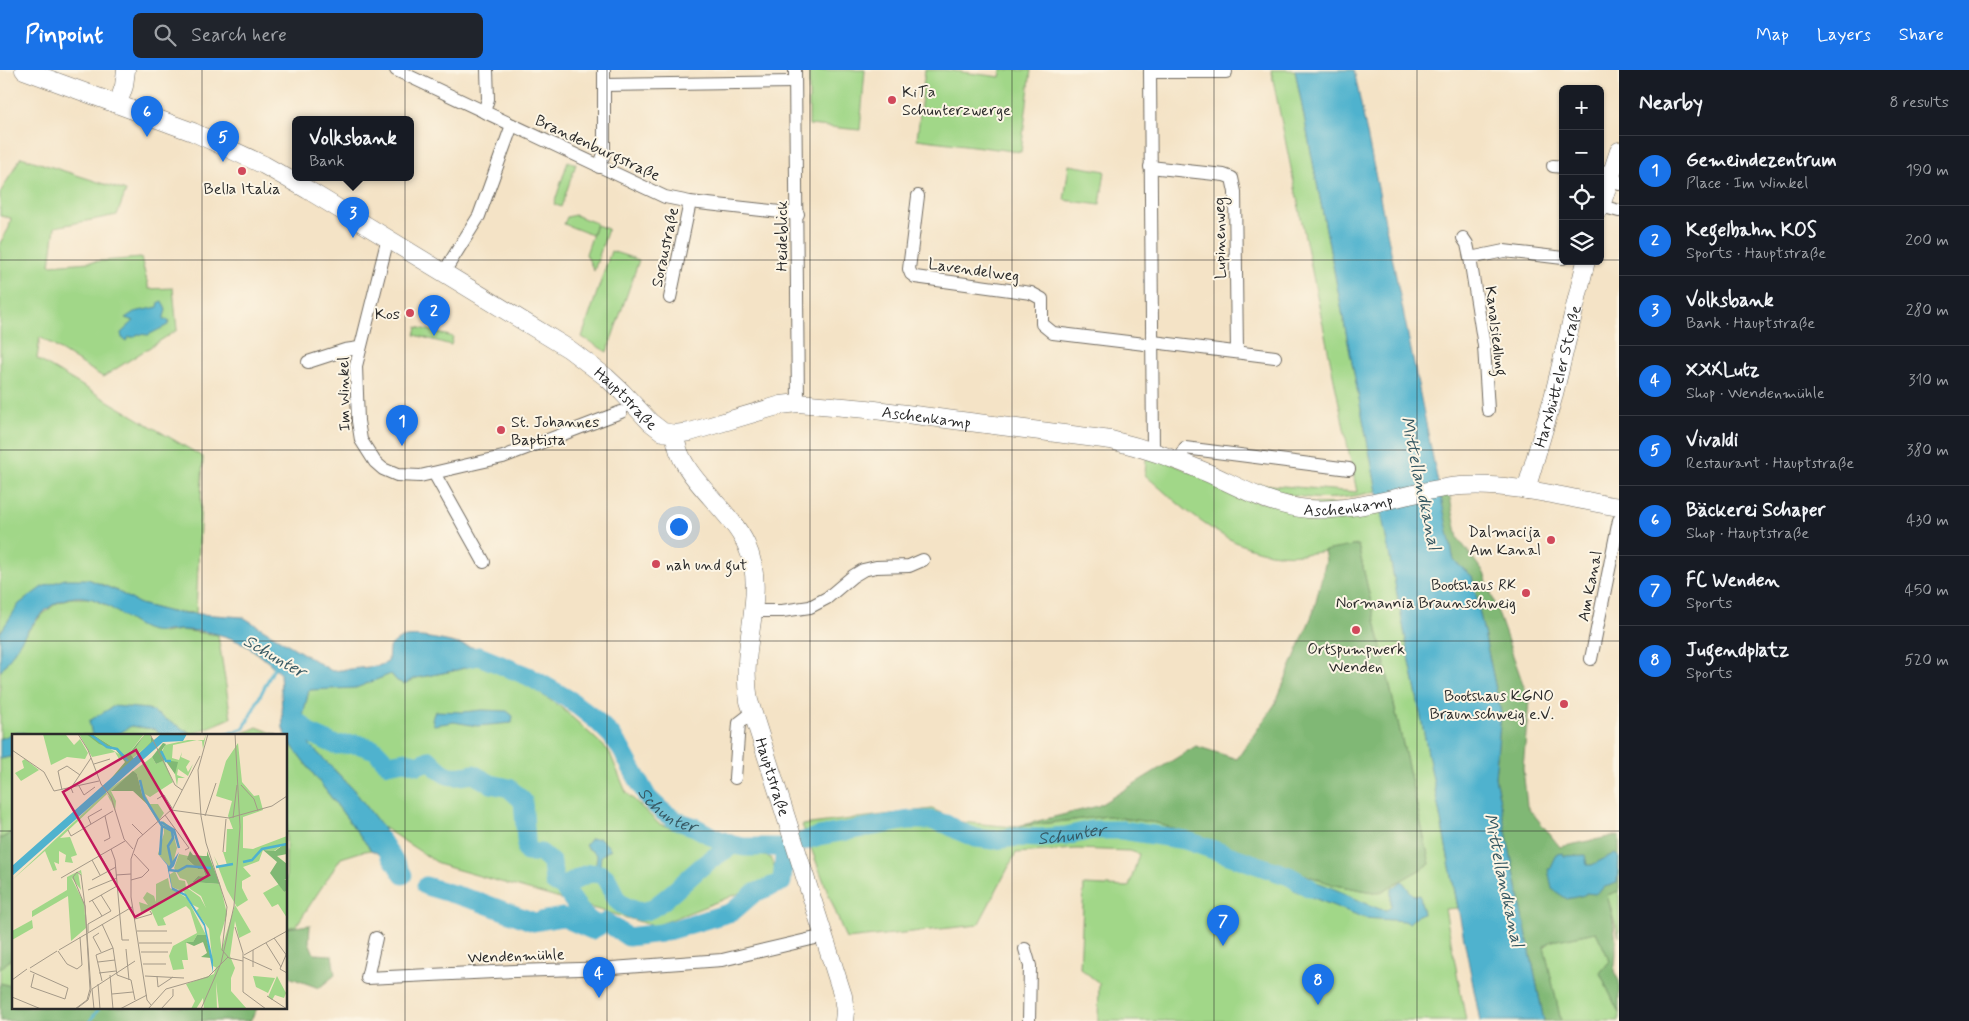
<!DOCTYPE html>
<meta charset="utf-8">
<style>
body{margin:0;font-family:Mynerve,sans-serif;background:#20242c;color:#f1f3f6}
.controls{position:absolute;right:15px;top:15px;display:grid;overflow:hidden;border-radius:8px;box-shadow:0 1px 4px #0004}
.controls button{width:45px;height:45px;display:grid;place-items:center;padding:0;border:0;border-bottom:1px solid #363941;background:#171b24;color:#f1f3f6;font:25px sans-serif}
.you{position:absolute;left:678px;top:456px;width:18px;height:18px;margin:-12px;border:4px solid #fff;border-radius:50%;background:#1a73e8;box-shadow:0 0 0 8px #1a73e833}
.badge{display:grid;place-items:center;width:32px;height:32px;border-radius:50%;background:#1a73e8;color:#fff;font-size:16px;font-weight:700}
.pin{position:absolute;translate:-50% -41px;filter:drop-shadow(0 1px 2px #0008)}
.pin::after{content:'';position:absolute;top:26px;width:18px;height:15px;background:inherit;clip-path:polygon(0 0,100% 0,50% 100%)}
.popup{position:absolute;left:292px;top:46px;width:122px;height:65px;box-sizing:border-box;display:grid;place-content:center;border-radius:8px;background:#171b24;filter:drop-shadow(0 1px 4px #0005);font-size:16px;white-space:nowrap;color:#9ea1a6}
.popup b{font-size:19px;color:#f1f3f6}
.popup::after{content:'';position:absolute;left:50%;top:100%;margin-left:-10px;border:10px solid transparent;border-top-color:#171b24}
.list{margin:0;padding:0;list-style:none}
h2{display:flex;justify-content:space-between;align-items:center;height:65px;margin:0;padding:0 20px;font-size:21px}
h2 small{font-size:16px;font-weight:400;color:#9ea1a6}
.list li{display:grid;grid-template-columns:32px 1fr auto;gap:15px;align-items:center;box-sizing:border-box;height:70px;padding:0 20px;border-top:1px solid #363941}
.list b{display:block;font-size:19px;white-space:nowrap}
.list p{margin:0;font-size:16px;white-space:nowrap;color:#9ea1a6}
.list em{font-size:16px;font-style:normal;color:#9ea1a6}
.icon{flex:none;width:28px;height:28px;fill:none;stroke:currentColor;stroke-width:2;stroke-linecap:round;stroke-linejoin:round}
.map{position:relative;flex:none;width:1619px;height:951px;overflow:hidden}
header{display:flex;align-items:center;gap:30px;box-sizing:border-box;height:70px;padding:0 25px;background:#1a73e8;color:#fff}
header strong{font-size:24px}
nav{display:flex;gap:28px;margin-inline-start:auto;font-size:18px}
.search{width:350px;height:45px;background:#20242c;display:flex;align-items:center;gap:12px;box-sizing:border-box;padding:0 18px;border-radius:8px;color:#9ea1a6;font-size:19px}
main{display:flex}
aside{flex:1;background:#171b24}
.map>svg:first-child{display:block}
</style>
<header>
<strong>Pinpoint</strong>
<div class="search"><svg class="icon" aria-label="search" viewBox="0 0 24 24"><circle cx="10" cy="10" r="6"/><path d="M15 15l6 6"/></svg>Search here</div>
<nav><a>Map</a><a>Layers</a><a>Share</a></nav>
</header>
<main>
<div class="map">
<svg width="1619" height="951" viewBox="0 0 1619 951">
<rect width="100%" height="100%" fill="#fcf5e5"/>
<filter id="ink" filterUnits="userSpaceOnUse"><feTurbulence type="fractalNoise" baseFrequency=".02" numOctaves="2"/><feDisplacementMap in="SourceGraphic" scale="10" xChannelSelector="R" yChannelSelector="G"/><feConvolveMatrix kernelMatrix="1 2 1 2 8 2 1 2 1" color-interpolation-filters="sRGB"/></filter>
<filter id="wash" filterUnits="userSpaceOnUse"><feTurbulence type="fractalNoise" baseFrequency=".0096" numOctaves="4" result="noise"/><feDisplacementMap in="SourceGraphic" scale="20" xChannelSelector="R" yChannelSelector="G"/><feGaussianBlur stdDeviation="1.12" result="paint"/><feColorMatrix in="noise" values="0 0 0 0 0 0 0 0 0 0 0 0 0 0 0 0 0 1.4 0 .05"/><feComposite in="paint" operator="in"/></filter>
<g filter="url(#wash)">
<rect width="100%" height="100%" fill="#f4e3c6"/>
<g fill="#a1d788" stroke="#66815a">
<path d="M809,0H865L860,60L809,55Z"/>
<path d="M925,0H946L1000,7L1001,0H1031L1021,82L917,69Z"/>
<path d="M1271,0H1295L1377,421C1334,432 1300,432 1258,414L1357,422Z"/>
<path d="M21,87L126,121L117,145L55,157L50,195L141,188L149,219L173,218L177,260L103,307L40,267L37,289L203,387L196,543L171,542L140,534L115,520L88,509L3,558L0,563V173L9,158L11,148L0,146V123Z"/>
<path d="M568,91L576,94L561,137L554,134Z"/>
<path d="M1069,95L1105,101L1100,135L1064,130Z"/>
<path d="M575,145L596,153L592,165L564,154L567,147Z"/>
<path d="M596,155L608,159L594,201L586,184Z"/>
<path d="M611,181L639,190L607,282L582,267Z"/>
<path d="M417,257L453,267L451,275L415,265Z"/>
<path d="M1150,384L1258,432L1380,435L1458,838L1445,839L1466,951H1098L1099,913L1080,898L1084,815L1129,817L1139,784L1130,781L1077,779L1016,783L978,855L846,869L802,755L932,739L961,752L1014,757L1108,746L1157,753L1335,815L1379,823L1430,794L1358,475C1330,480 1298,488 1270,483C1220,474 1182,437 1145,405L1146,390Z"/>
<path d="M70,528H91L163,563L181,560L218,565L231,648L193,664L177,657L148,639L93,662L92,665H33L18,662L0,669V602L25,564L41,546L55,534Z"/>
<path d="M485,580L529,616L562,638L609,681L626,722L659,754L771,788L778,808L655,856L441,795L381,756L353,719L310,675L301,654L309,620L330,618L391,604L397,611L409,612L416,608L453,601L490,591Z"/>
<path d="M130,656L155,659L162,665H117Z"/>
<path d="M257,657L277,665H240Z"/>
<path d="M286,668L371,780L360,782L341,788L296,856L286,858Z"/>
<path d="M14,686V761L0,769V689Z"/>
<path d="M1619,821V867L1607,825Z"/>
<path d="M1596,862L1610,891L1600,903L1619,943V951H1561L1544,877L1552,871Z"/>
<path d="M14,886V917L0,913V899Z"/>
</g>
<g fill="#80b874" stroke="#567250">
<path d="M1449,423L1458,468L1484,503L1529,631L1523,698L1527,736L1560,777L1619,765V821L1607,825C1614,850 1619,877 1614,901L1619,911V943L1600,903L1610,891L1596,862L1552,871L1544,876L1561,951H1544L1495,707L1501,643L1472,507L1454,491L1440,425Z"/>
<path d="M1358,475L1430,794L1379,823L1335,815L1157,753L1108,746L1014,757L1098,736L1196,676L1237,689L1275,634L1313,543L1326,490L1324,481Z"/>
<path d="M14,761V886L0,899V769Z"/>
<path d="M310,855L309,872L314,884L332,885L335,905L319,918L286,906V858Z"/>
<path d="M0,913L14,917V937H258L250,951H0Z"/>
</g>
<g fill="#4fb2ce" stroke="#3d6e7c">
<path d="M1295,0H1354L1454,491L1472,506L1501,643L1495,707L1544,951H1480Z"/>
<path d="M162,231L166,240L163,250H169L168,255L148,265L138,264L135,267H129L126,271L122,268L121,263L134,251L125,248L134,242L158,237L159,232Z"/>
<path d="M65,509H88L115,520L140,534L171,542L243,547L332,601L378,596L388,592L389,578C393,573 399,568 406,567C426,564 464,576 485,580L490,591L453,601L416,608L404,614L397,611L391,604L356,618L309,620L301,654L310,675L353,719L384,759L393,791L371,780L286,668L283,658L280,603C249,573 227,561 182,560C169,560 158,564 145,559C119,548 100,521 69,528C35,536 20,577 0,602V563L19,534L42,517Z"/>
<path d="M114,636L148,639L194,665H162L154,659L131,656L117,665H92L89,651Z"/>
<path d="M482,640L507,641L513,646L512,653L477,656L454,652L434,655L432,649L435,641L463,642Z"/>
<path d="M18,662L33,665H14V686L0,689V669Z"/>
<path d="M600,768L611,779L601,786L599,804L595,803L597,785L585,776L590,769Z"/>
<path d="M1563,783L1564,786L1585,785L1587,795H1592L1615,783L1619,788L1617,813L1605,817L1595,824L1586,823L1585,825L1567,829L1552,819L1548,799H1550L1557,784Z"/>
<path d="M1289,806C1322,809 1350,828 1380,839L1387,840L1391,836V820L1402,811L1414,826L1420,825L1423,844L1418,845L1409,853L1404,851L1365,848L1293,820Z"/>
</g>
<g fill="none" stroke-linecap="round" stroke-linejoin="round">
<g stroke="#4fb2ce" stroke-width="3">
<path d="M225,665L244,658L276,594"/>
<path d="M90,951L100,937"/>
</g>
<g stroke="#4fb2ce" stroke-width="19">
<path id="s1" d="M466,588L479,586L528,606L570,630L597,651L611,665L621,679L648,728L662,741L677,751L695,757L713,767L733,775L744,777H785L819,766L909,750H930L946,754L959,761L976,768L993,770L1017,767L1040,768L1066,766L1092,760H1122L1185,770L1289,806L1310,818"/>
<path d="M301,654L309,663L336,675L357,674L375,680L388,694L405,691L418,695L429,690C445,707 450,709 473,704L491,714L509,718L523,731L527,782L541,783L552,793L554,812C570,824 577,799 599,804C613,806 610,829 623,835C629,838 638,843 645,841C659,839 691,804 705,794C714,787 724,781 733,775"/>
<path d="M381,770L403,805"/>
<path d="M426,816L480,832L534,852L562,847L592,860L606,852L628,867L661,863L732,842L754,823L782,812L785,777"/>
<path d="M562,816C574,829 580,848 598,855"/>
</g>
</g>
</g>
<g filter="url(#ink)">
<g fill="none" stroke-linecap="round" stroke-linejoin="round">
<defs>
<g id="street">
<path d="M396,0L665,127L690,132L798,144"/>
<path d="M795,0L798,333"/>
<path d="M1150,0L1153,380"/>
<path d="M1150,2H1226"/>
<path d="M604,15L795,12"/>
<path d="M484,42L488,29L487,0"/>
<path d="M1553,96L1563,97"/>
<path d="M599,97L604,84V0"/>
<path d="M1150,97L1224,105L1232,108L1235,122L1237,282"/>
<path d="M1600,101L1612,103L1619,114"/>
<path d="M918,126L909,199L911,204L915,207L1031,223L1042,229V254L1053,263L1153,275"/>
<path d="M1601,136L1619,141"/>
<path d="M388,168L356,296L358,351L361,370L375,392L383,399L397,405L420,406L476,393L503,387L621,342"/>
<path d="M1463,168L1467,174L1470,188"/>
<path d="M444,202L479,146L512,55"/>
<path d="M670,228L690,132"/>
<path d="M1153,272L1275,287"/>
<path d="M308,292L345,280L359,278"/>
<path d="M1488,340L1484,276L1470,188L1504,181L1563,188"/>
<path d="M1178,390L1185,378L1349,399"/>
<path d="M434,403L484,492"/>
<path d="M754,541H782L810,537L827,528L853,506L863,500L876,497L909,496L923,490"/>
<path d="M1591,589L1619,450"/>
<path d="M735,708L739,653L752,643"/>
<path d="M376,868L367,908L515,901L612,898L722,890L824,866"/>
<path d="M1025,879L1030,896L1029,951"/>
</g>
<g id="secondary">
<path id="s2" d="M24,0L193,62L264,95L308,120L569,279L606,307L622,322L650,352L663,362L675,364L690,362L781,335L798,333L867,339L1111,370C1145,378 1176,389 1208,403C1241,418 1271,436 1308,439C1360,443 1410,420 1461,416C1511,412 1570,429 1619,437"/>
<path d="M118,34L124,16L126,0"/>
<path d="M1600,139L1619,81"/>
<path id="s3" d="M675,364C677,405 728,436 746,474C764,513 749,553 747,593C746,606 747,619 749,631L843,926L845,942L844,951"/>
<path id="s4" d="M1526,420L1553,328L1586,191"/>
</g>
</defs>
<use href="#street" stroke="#716b61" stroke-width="14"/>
<use href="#secondary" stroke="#716b61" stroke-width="19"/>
<use href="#street" stroke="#fff" stroke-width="12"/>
<use href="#secondary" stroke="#fff" stroke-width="18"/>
</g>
</g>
<path fill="none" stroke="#2b2b2b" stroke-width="1" stroke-opacity="0.55" d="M202,0V665M405,0V951M607,0V951M810,0V951M1012,0V951M1214,0V951M1417,0V951M0,190H1563M1600,190H1619M0,380H1619M0,571H1619M0,761H14M286,761H1619M202,937V951"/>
<g fill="#d1495b" stroke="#fcf5e5" stroke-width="2">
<circle cx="892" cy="30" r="5"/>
<circle cx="242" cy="101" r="5"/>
<circle cx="410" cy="243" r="5"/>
<circle cx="501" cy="360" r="5"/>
<circle cx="1551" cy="470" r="5"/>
<circle cx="656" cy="494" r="5"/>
<circle cx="1526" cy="523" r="5"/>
<circle cx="1356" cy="560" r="5"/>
<circle cx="1564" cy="634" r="5"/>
</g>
<g text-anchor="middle" stroke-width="4" stroke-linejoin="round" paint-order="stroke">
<g font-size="16" fill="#2b2b2b" stroke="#fcf5e5" text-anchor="end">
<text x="902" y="27" text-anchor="start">KiTa<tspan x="902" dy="18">Schunterzwerge</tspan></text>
<text x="242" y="124" text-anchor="middle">Bella Italia</text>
<text x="400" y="249">Kos</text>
<text x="511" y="357" text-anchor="start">St. Johannes<tspan x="511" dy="18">Baptista</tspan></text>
<text x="1541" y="467">Dalmacija<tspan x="1541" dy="18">Am Kanal</tspan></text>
<text x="666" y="500" text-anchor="start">nah und gut</text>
<text x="1516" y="520">Bootshaus RK<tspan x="1516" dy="18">Normannia Braunschweig</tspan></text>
<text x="1356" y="584" text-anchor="middle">Ortspumpwerk<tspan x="1356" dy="18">Wenden</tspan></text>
<text x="1554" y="631">Bootshaus KGNO<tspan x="1554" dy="18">Braunschweig e.V.</tspan></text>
</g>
<g font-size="16" fill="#2b2b2b" stroke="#fcf5e5">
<text transform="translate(598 77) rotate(25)" y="6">Brandenburgstraße</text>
<text transform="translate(781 166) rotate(-90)" y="6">Heideblick</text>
<text transform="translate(1219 168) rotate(-91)" y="6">Lupinenweg</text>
<text transform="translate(664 177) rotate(-78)" y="6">Soraustraße</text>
<text transform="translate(974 199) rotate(8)" y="6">Lavendelweg</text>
<text transform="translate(1497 261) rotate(83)" y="6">Kanalsiedlung</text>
<text dy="6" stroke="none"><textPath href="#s4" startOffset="118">Harxbütteler Straße</textPath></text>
<text transform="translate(343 324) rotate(-91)" y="6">Im Winkel</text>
<text dy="6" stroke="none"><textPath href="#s2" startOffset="690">Hauptstraße</textPath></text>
<text dy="6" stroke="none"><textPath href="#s2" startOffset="1009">Aschenkamp</textPath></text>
<text dy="6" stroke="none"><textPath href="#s2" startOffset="1445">Aschenkamp</textPath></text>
<text transform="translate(1589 516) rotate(-79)" y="6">Am Kanal</text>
<text dy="6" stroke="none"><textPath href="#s3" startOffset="371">Hauptstraße</textPath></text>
<text transform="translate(516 885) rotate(-2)" y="6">Wendenmühle</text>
</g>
<g font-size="18" font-style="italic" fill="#385a64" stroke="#fcf5e5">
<text transform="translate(1421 413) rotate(78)" y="6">Mittellandkanal</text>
<text transform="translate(275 586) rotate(30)" y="6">Schunter</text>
<text dy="6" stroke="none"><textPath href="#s1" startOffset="265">Schunter</textPath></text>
<text dy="6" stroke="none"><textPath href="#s1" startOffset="686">Schunter</textPath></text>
<text transform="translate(1504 810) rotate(78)" y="6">Mittellandkanal</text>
</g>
</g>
<g transform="translate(12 664)">
<rect width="275" height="275" fill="#f4e3c6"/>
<path d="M31,0L54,1L62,11L68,5L76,19L73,25L55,23L39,31ZM67,0H74L110,22L107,25L103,18L80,23ZM80,0H132L115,22ZM133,0H138L140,8L121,24L118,22ZM194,0L191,15L190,7L185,6L161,11L160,24L167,26L170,18L169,23L178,27L174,33L176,38L181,30L176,42L166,35L165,41L173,44H166L165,52L163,40L150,18L153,11L176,6H192ZM226,9L230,48L242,62L247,61L251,76L231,83V114L241,115L275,102V108L262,117L251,116L247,127L231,133L239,142L230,147V154L236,166L225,173L215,156L202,122L207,132L215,131L211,118H214L215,95H221L216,82L220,67L204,62L214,27ZM140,23L144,30L152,26L161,48L138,63L133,60L138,70H146L152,79L146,88L131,64L125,40L121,38L99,57L104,67L103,77L95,57ZM13,25L27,36L9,47L3,39L12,34L10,27ZM94,58L98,64L99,68L95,60L48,104L58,103L65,121L59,123L61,129L53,128L54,121L47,117V130L42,128L45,136L41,137L33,117L0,146ZM151,87L160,95L165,114L161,129L157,132L146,120L152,99ZM167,120L176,122V126L186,135H191L194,144L186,142L180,148L208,150L215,180L208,203L210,219L205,234L201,232L197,195L184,177L187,174L179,170L172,158L160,153L157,141L163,137L167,146L173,147L174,153L188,163L194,174L189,162L178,155L174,146L168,144L162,134ZM69,136L70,142L68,139L66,138L69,156L59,143L72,169L74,194L59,207L56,162L20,183V177L55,156V143ZM156,144L158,154L175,164L194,201H185L181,208H174L176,226H170L172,235L161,236L157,222L161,212L185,199L178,176L174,172L151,184L154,191L146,192L139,176L129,178L127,168L136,171L131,164L135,158L142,162L144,168V150ZM267,150L272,158L275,157V184L266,170L260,173L251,159ZM223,171L239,198L227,204L223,187L218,222L223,234L219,244V257L235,275H207L204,248L205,275H192L191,264L184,275H179L183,267L174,250L202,240ZM20,186L21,194L0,206V197ZM241,242L263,244L256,259L244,253ZM265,242L274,259L272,264L263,261L260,266L256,263Z" fill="#a1d788"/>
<path d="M74,0H80L115,22L133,0L119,21L122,25L139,8V3L142,6L147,2L92,53L113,28L104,16L87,10ZM151,9L154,10L150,16L153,26L166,28L163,40L153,26L144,30L140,23ZM121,37L125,40L130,60L136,71L121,57H99ZM275,108V120L265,122L275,130V145L272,146H275V157L272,158L258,139L265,128L251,116L263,117ZM178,117L181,121L191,122H195V117L208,150L180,148L186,142L194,143L191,135H186L175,125ZM185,201H194L199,224L189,223L195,219L191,208L182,212L173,208H181Z" fill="#80b874"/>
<path d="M149,0H175L171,7L151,8L0,142V132ZM167,118L162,132L157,137L160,153L174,160L193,190L201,226V239L192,192L173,162L160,156L155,131L146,120L157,132Z" fill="#4fb2ce"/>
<path fill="none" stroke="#4fb2ce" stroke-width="2.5" d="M78,0L95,13L105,15L116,27M149,17L154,27H159M128,46L132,63L150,92L148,121M149,88L162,96L167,114M150,92L160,97L161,104L156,112L160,131M231,128L240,126L250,115L275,110M204,133L221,130M156,136L166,137L175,132L199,134"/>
<path fill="none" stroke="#a49988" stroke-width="1" d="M66,0L76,16L89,50L99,63L112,105L121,115M138,0L163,51L170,56M0,16L32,38L42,57L87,47M82,30L98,25M229,51L242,65L246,77M67,52L72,61L83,53M50,56L46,37L55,32L68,41M61,59L59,54L79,24M145,65L152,61L160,74M160,76L188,22M153,81L177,114L173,116M189,82L186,36L196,0M189,82L194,109L215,173L210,216L217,224L231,227V258L254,275M193,82L204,49M221,84L225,51M79,90L76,83L90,75M120,90L131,101M56,96L59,102L101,77M92,107L98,104L93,82M99,115L103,126L110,206H117M211,118L214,85M88,121L97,136M80,126L88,141M104,141L119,140M49,144L113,107M80,146L104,133M119,146L130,143L137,136L122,120M76,156L105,144M80,166L90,182M77,168L105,152M123,185L140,180L138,177M90,190L101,214L105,241L119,246L123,266M223,193L231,219V227M125,197H155M76,198V190L99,177L89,161M87,199L81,203L89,218M262,204L275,222M127,209H160M254,209L269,233M248,212L275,197M114,215L117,246M47,216L120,173M241,216V233M46,217L55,230L65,235L70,231L68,203M129,218H156M232,221L248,212M274,221L268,235L275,239M231,223L260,236M86,228L103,226M131,230H154M18,234L45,217M18,237L56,254L53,265L19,253L22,240M87,239L104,237M98,241L101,275M133,242L172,244M145,242L146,253L161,243M0,246L15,235M90,247L84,221L101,214M86,250L88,275M100,260L121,258M255,262L275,275M0,263L29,275M139,271L135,266L119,163V125L126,105L159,76L217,84L260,72L275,62M63,275L75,266L78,255L73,172L61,143L65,138L69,141L73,172L79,256L76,266L64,275M82,275L80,255L123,227M108,275L135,261M136,275L154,255L196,243L216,223M149,275L161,262V255M189,275L209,229L222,172L228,93L223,0"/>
<path fill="#c2185b" fill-opacity="0.15" stroke="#c2185b" stroke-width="2.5" d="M124,16L197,141L123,183L51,58Z"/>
<rect width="275" height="275" fill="none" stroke="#2b2b2b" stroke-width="2.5"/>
</g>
</svg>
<div class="controls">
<button>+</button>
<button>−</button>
<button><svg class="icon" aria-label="locate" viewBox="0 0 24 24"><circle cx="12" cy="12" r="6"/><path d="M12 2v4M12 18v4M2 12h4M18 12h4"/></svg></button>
<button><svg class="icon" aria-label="layers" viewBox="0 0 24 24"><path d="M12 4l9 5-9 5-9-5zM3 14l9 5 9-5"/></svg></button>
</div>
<div class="you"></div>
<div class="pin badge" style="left:402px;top:376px">1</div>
<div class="pin badge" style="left:434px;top:266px">2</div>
<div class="pin badge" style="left:353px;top:168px">3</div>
<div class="popup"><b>Volksbank</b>Bank</div>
<div class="pin badge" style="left:599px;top:928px">4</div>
<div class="pin badge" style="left:223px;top:92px">5</div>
<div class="pin badge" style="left:147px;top:67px">6</div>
<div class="pin badge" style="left:1223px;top:876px">7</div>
<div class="pin badge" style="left:1318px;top:935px">8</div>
</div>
<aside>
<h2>Nearby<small>8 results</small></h2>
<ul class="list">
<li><span class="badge">1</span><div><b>Gemeindezentrum</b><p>Place · Im Winkel</p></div><em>190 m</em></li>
<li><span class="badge">2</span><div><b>Kegelbahn KOS</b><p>Sports · Hauptstraße</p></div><em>200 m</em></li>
<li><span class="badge">3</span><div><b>Volksbank</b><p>Bank · Hauptstraße</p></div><em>280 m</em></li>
<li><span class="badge">4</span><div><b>XXXLutz</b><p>Shop · Wendenmühle</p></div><em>310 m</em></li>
<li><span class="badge">5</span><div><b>Vivaldi</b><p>Restaurant · Hauptstraße</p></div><em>380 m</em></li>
<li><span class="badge">6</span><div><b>Bäckerei Schaper</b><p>Shop · Hauptstraße</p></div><em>430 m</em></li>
<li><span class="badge">7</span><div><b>FC Wenden</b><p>Sports</p></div><em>450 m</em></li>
<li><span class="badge">8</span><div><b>Jugendplatz</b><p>Sports</p></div><em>520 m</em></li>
</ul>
</aside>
</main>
